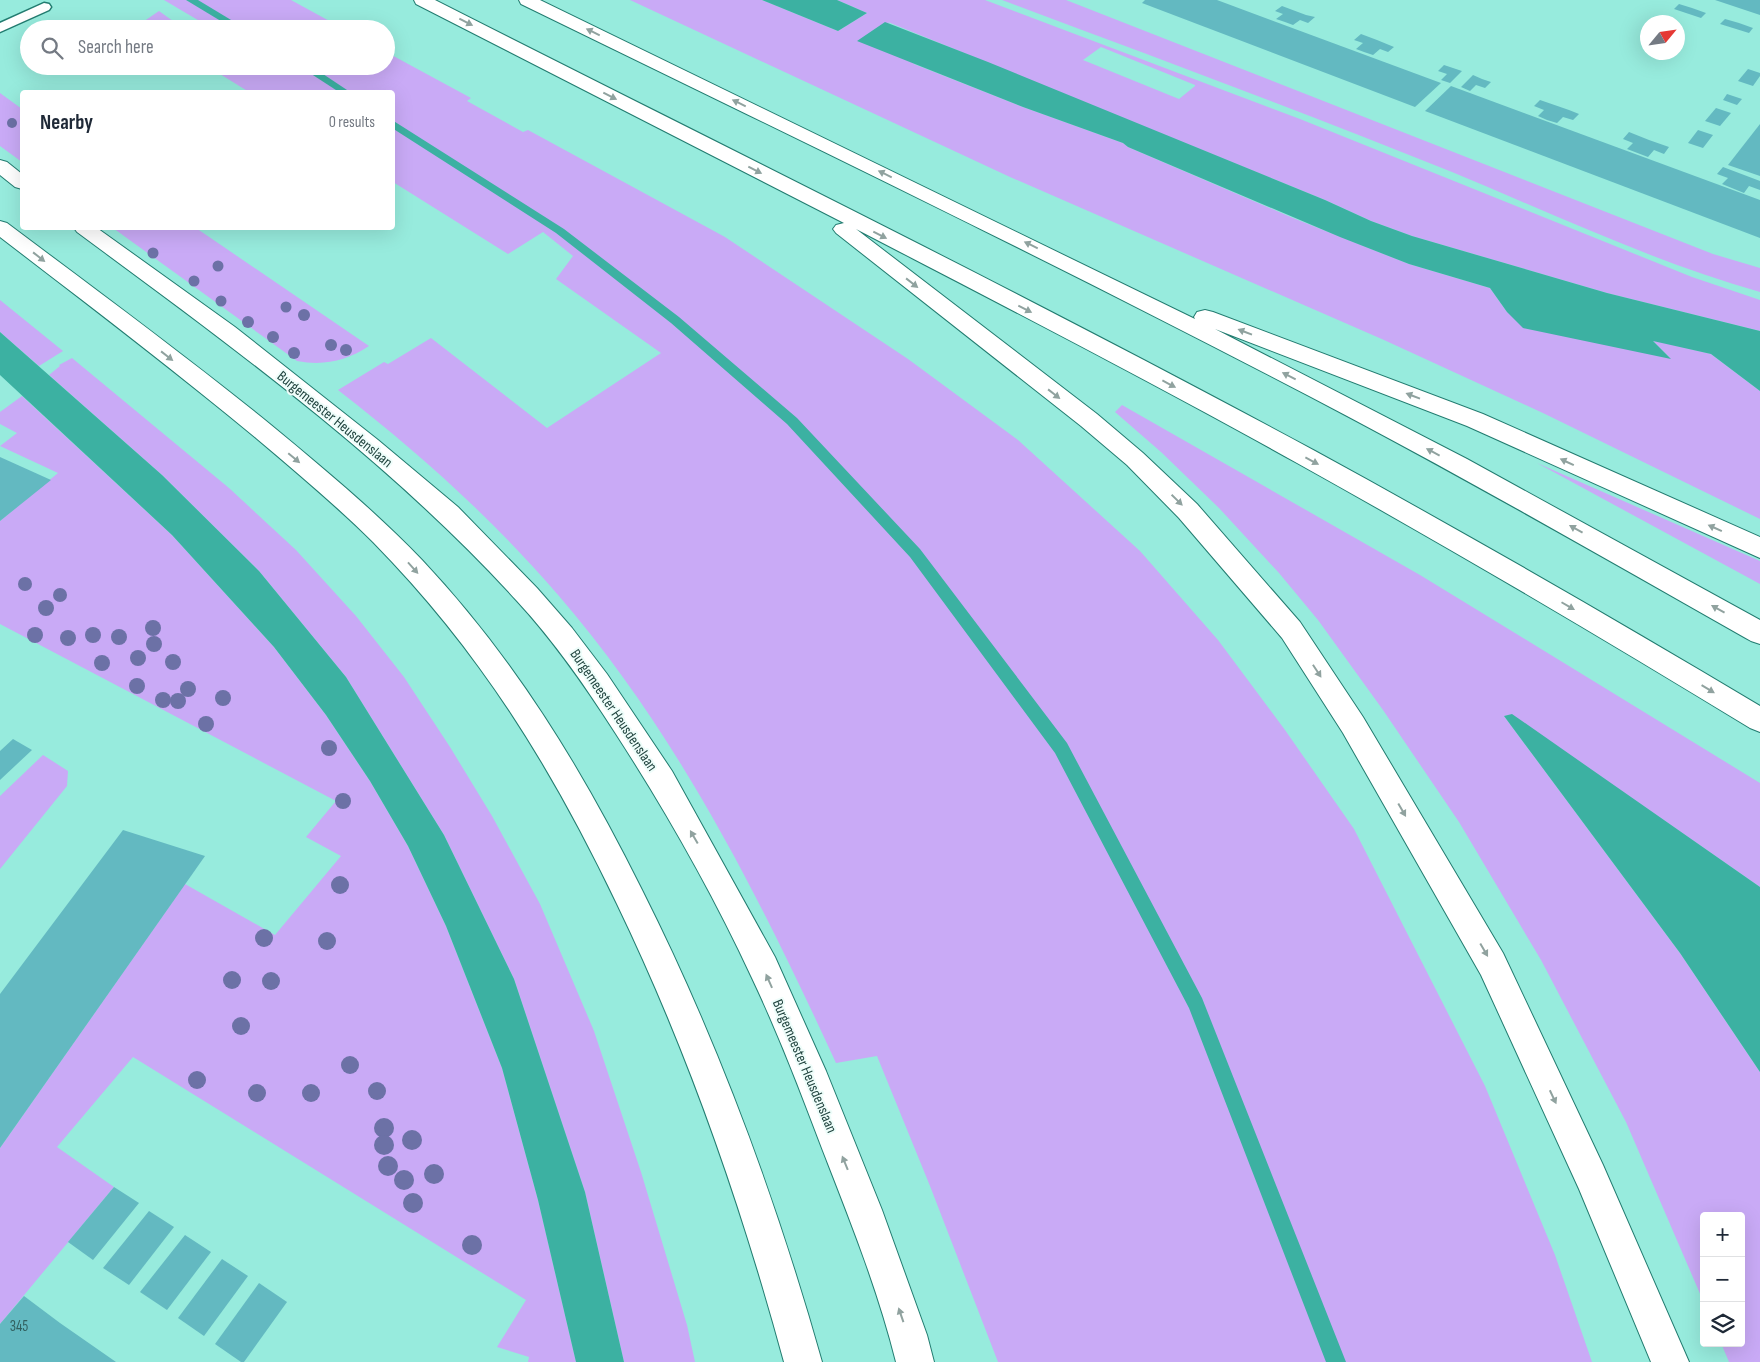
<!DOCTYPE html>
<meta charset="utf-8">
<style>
body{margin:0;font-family:"Sofia Sans Condensed",sans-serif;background:#f6f6f7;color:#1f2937}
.controls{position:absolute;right:15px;bottom:15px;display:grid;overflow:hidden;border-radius:5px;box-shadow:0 5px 20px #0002}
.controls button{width:45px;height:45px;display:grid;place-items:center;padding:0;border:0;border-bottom:1px solid #e0e1e3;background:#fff;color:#1f2937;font:25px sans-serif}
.compass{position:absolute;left:1640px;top:15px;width:45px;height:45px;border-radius:50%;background:#fff;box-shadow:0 5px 20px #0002;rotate:61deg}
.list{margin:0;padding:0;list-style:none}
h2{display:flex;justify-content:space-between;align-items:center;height:65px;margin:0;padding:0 20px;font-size:21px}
h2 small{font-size:16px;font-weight:400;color:#747a83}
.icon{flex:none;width:28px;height:28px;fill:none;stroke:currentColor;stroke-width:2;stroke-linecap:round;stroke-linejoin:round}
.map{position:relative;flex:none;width:1760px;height:1362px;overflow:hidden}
.search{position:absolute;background:#fff;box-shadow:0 5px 20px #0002;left:20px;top:20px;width:375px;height:55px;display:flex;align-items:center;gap:12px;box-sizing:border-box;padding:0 18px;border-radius:28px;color:#747a83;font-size:19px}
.panel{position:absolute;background:#fff;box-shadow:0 5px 20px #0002;left:20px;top:90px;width:375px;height:140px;border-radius:5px}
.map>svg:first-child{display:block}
</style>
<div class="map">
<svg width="1760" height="1362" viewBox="0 0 1760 1362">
<rect width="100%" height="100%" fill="#97ebdd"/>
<g fill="#c9aaf6" fill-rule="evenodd">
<path d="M164,0H291L344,29H213Z"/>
<path d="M630,0H762L838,31L867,13L837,0H985L1300,119L1692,277L1760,300V331L1607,293L1412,236L1371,221L1325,200L888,22L914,64L1023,107L1123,143L1128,147L1293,218L1409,264L1490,288L1507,312L1670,358L1652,340L1711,354L1760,391V519L1545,414L1384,340L1010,177ZM1101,47L1195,85V86L1179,99L1083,60Z"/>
<path d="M1002,0H1066L1713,254L1760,268V292C1654,262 1553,214 1452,172C1303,112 1152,56 1002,0Z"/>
<path d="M159,11L184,29H147L140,24Z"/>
<path d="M386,52L471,98L467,101L523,132L528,130L725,237L908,359L1018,440L1140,551L1218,640L1285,730L1354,829L1485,1086L1555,1255L1592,1362H998L930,1186L877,1056L836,1063C760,898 678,734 559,596C493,519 418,452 338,390L384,362L388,364L431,338L547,428L661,353L556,279L573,256L543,232L508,254L393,182L392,92H249L207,66H386Z"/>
<path d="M0,93L22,109V162L0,146Z"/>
<path d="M113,228H196L369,346C346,361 324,366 297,361Z"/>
<path d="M0,300L63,351L39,366L0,332Z"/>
<path d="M72,358L229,488L296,550L356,616L404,677L450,747L492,816L540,904L594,1031L641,1172L687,1325L695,1362H624L585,1192L514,979L444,835L346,677L259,571L162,475L49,375L60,366L59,365Z"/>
<path d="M22,396L172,535L274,647L326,715L370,781L408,846L446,926L502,1068L538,1200L576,1362H528L529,1357L497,1347L526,1300L133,1057L57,1147L114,1187L0,1324V1148L185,884L275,935L341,856L306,837L336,801L0,624V521L58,473L0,446L17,433L0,424V412Z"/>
<path d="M1122,405L1420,575L1760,783V887L1512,715L1504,716L1680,953L1760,1072V1362H1729L1721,1343H1741V1216H1704V1303L1626,1122L1541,960L1459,822L1383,710L1318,620L1279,573L1219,508L1161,452L1115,412Z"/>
<path d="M1537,463L1760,561V584Z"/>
<path d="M43,755L68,771L67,786L0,869V796Z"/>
</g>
<g fill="#3cb1a2">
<path d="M762,0H837L867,13L838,31Z"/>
<path d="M885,22L988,62L1325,200L1371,221L1412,236L1607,293L1760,331V391L1711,354L1653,341L1671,359L1523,328L1507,312L1490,288L1409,264L1340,237L1128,147L1123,143L1023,107L857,41Z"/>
<path d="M0,332L162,475L259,571L346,677L444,835L514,979L585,1192L624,1362H576L538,1200L502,1068L446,926L408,846L370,781L326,715L274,647L172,535L0,375Z"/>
<path d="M1512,714L1760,887V1072L1680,953L1504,716Z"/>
</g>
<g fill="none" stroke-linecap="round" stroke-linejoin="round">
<g fill="#3cb1a2" fill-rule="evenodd">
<path d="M186,0H198L246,29H234Z"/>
<path d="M299,66H311L350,92H339Z"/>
<path d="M392,120L564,229L679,317L797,418L920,549L1067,743L1202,998L1346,1362H1326L1189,1008L1055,753L910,557L787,424L671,323L556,233L392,128Z"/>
</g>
</g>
<g fill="#63b9c1">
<path d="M1145,0H1217L1441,83L1415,107L1142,3Z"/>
<path d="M1715,0H1760V15Z"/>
<path d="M1679,4L1692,8L1706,13L1701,18L1674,9Z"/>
<path d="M1282,6L1306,15L1315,17L1308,23L1300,20L1293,25L1285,22L1276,19L1283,14L1275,11Z"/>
<path d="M1725,19L1739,23L1753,28L1749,33L1720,24Z"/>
<path d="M1361,34L1377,40L1394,47L1388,52L1380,49L1373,55L1364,52L1356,49L1363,43L1354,40Z"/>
<path d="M1444,65L1462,71L1450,83L1441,80L1447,74L1438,71Z"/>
<path d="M1748,69L1760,73V76L1753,86L1738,81Z"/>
<path d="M1473,75L1482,79L1491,82L1485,88L1476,85L1470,91L1461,87Z"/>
<path d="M1451,86L1760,200V238L1425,111Z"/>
<path d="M1727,94L1742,99L1737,105L1723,100Z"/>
<path d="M1540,100L1569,110L1579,114L1573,120L1563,117L1557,123L1547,120L1538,116L1544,110L1534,106Z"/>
<path d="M1716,108L1731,113L1720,126L1705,121Z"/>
<path d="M1760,124V176L1728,165Z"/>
<path d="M1698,130L1713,135L1703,148L1688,143Z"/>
<path d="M1629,132L1649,140L1669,147L1664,154L1654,150L1648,157L1627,149L1633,143L1623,139Z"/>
<path d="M1723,167L1760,181V190L1749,186L1744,193L1722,184L1728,178L1717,174Z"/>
<path d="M0,457L51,480L0,521Z"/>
<path d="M13,739L32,750L0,780V751Z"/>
<path d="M123,830L205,856L0,1148V994Z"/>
<path d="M114,1187L139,1203L93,1260L68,1242Z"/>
<path d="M149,1211L174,1227L129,1285L103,1268Z"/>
<path d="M185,1235L211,1252L167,1310L140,1292Z"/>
<path d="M222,1259L248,1276L204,1336L178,1318Z"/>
<path d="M259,1283L287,1302L244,1362H241L215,1344Z"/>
<path d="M24,1296L60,1323L116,1362H0V1324Z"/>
</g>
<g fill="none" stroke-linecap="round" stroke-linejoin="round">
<defs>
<path id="service" d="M44,3L49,4L51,7L49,10L0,32V23Z"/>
<g id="secondary">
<path d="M0,160L7,162L22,174V189L15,187L0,175Z"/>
<path d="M0,221L7,223C96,290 185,355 271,425C323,468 375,511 422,560C515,659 582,769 642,890C718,1041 776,1199 822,1362H784C741,1204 688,1051 617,904C551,766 480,651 373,542C336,505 296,472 256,438C173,369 86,303 0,237Z"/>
<path d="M74,228H97L235,327L378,440L458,507L537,588L572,628L607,674L672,771L775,957L826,1071L882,1210L927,1335L934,1362H896C878,1290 850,1220 823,1151C801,1093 779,1035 752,978C713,894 666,811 616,734C586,687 555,642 517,601C388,459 231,346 77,232Z"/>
</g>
<g id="motorway">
<path d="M414,0H435C729,149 1025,294 1315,451C1465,533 1613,618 1760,706V732L1750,728C1601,637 1450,548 1297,463C1152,382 1004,306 856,229L1097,414L1143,453L1197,504L1300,622L1363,717L1503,953L1603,1165L1689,1362H1651L1579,1189L1481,975L1343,733L1282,638L1179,518L1127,465L1081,426L836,233L833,229L836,225L844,223L416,4Z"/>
<path d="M519,0H540L1195,319L1194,317L1197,312L1205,310L1213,312L1483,414L1760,537V558L1467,426L1215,329L1467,459L1760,620V644L1751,641C1617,565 1485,489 1349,417C1076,273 798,139 521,4Z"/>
</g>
</defs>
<use href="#service" stroke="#227c70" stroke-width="3"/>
<use href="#secondary" stroke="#227c70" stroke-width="2"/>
<use href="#motorway" stroke="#227c70" stroke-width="2"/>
<use href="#service" fill="#fff" fill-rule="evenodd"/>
<use href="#secondary" fill="#fff" fill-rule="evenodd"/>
<use href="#motorway" fill="#fff" fill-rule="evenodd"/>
</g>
<g fill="#6c71a6">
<circle cx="12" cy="123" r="5"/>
<circle cx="153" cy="253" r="5.5"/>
<circle cx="218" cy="266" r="5.5"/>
<circle cx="194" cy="281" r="5.5"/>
<circle cx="221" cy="301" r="5.5"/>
<circle cx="286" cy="307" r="5.5"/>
<circle cx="304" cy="315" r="6"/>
<circle cx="248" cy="322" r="6"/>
<circle cx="273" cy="337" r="6"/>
<circle cx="331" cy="345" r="6"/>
<circle cx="346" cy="350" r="6"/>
<circle cx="294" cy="353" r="6"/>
<circle cx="25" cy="584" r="7"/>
<circle cx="60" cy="595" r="7"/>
<circle cx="46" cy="608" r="8"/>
<circle cx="153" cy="628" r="8"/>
<circle cx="35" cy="635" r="8"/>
<circle cx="93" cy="635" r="8"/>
<circle cx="119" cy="637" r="8"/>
<circle cx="68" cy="638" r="8"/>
<circle cx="154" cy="644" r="8"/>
<circle cx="138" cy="658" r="8"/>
<circle cx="173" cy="662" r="8"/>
<circle cx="102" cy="663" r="8"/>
<circle cx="137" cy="686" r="8"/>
<circle cx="188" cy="689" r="8"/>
<circle cx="223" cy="698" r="8"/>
<circle cx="163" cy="700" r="8"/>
<circle cx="178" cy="701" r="8"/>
<circle cx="206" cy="724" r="8"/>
<circle cx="329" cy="748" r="8"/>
<circle cx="343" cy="801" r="8"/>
<circle cx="340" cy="885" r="9"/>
<circle cx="264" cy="938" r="9"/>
<circle cx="327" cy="941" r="9"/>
<circle cx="232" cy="980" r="9"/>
<circle cx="271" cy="981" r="9"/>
<circle cx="241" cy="1026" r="9"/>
<circle cx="350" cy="1065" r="9"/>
<circle cx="197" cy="1080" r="9"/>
<circle cx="377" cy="1091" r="9"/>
<circle cx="257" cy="1093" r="9"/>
<circle cx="311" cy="1093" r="9"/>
<circle cx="384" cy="1128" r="10"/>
<circle cx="412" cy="1140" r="10"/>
<circle cx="384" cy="1145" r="10"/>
<circle cx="388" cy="1166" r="10"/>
<circle cx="434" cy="1174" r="10"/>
<circle cx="404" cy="1180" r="10"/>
<circle cx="413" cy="1203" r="10"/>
<circle cx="472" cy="1245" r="10"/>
</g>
<defs><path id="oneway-solid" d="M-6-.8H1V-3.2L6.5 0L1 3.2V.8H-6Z" transform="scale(1.25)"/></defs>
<g fill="#90a29f">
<use href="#oneway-solid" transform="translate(466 22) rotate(27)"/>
<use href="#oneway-solid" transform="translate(593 32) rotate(-154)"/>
<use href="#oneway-solid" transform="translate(610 96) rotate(27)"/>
<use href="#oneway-solid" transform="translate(739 103) rotate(-154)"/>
<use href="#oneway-solid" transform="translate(755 170) rotate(27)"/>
<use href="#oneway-solid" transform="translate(885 174) rotate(-154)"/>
<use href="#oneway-solid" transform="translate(880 235) rotate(27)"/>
<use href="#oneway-solid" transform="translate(1031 245) rotate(-154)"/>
<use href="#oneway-solid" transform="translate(39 257) rotate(38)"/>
<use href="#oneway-solid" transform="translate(912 283) rotate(38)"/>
<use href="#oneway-solid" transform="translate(1025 309) rotate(27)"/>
<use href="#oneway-solid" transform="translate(1245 332) rotate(-159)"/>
<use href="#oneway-solid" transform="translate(167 356) rotate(38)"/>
<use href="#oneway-solid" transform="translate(1289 376) rotate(-153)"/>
<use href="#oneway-solid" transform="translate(1169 384) rotate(28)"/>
<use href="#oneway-solid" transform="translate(1054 394) rotate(38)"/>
<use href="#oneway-solid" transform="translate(1413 396) rotate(-159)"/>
<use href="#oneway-solid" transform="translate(1433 452) rotate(-152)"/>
<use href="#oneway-solid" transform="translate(294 458) rotate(40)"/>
<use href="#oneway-solid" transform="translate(1312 461) rotate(28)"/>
<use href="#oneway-solid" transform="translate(1567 462) rotate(-155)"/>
<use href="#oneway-solid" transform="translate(1177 500) rotate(44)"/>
<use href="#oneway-solid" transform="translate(1715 528) rotate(-156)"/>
<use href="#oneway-solid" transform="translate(1576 529) rotate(-151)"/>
<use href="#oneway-solid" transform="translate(413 568) rotate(48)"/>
<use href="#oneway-solid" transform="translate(1568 606) rotate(30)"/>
<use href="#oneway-solid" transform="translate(1718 609) rotate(-151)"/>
<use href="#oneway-solid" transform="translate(1317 671) rotate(57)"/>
<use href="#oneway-solid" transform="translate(1708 689) rotate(31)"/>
<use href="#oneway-solid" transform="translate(1402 810) rotate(60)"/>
<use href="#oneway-solid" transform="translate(694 837) rotate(-120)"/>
<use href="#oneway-solid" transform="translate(1484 950) rotate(60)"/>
<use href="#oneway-solid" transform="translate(769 981) rotate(-114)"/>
<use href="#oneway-solid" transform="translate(1553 1097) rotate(65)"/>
<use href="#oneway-solid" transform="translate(845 1163) rotate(-112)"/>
<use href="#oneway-solid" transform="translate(901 1315) rotate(-109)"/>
</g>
<g text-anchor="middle" stroke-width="4" stroke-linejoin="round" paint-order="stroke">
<g font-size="15" fill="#21443f" stroke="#eefdfa">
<text transform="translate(335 419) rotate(39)" y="5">Burgemeester Heusdenslaan</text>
<text transform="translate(614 710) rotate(56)" y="5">Burgemeester Heusdenslaan</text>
<text transform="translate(805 1066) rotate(67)" y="5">Burgemeester Heusdenslaan</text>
</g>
<g font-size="15" fill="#326160">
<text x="19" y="1331">345</text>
</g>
</g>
</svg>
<div class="controls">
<button>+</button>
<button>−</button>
<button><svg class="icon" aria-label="layers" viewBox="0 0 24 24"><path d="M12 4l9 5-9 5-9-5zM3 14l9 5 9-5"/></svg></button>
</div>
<svg class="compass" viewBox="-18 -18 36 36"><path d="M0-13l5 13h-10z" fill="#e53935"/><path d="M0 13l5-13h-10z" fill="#747a83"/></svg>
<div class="search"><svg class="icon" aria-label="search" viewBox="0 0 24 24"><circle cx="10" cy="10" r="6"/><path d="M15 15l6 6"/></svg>Search here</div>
<section class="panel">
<h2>Nearby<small>0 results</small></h2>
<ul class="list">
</ul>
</section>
</div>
